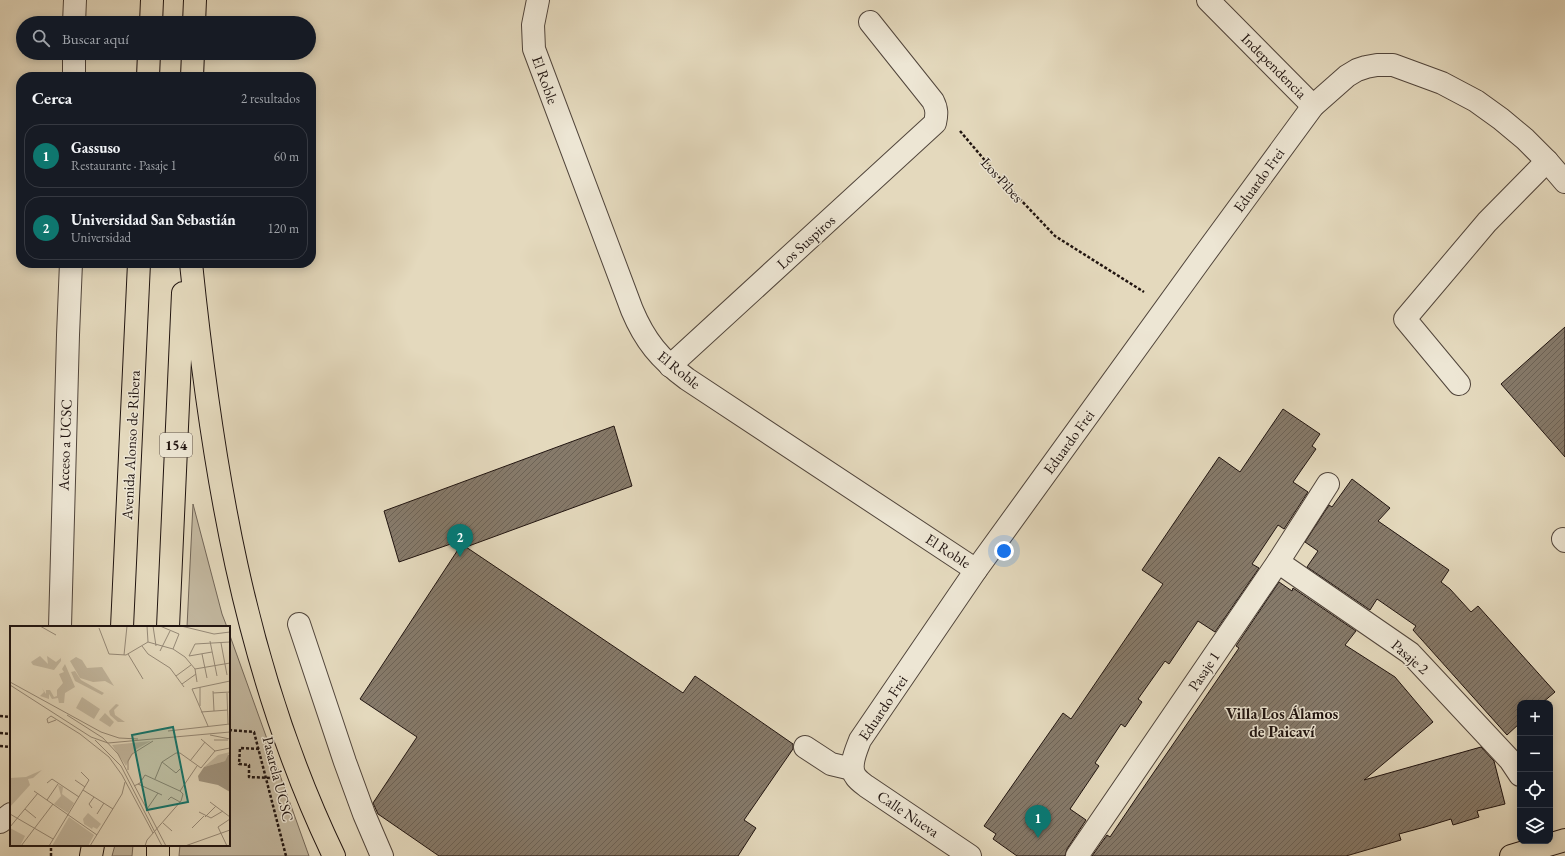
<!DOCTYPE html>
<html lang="es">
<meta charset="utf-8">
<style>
body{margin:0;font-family:"EB Garamond",serif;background:#242831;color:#f1f3f6}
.controls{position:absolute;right:12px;bottom:12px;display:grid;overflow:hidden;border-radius:8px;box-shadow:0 2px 10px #0003}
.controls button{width:36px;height:36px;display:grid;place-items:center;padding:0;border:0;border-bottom:1px solid #363941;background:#171b24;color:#f1f3f6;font:20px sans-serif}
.you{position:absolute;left:1004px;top:551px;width:14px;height:14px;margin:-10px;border:3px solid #fff;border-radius:50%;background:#1a73e8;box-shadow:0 0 0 6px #1a73e833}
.badge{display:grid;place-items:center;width:26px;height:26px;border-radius:50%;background:#0f766e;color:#fff;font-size:13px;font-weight:700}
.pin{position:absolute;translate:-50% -33px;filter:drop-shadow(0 1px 2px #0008)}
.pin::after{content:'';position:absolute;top:21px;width:14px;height:12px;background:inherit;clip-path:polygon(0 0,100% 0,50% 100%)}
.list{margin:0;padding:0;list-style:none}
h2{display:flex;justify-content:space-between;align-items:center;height:52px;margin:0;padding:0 16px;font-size:17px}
h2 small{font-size:13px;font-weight:400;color:#9ea1a6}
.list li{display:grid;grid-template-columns:26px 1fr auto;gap:12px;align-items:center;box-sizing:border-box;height:64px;margin:0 8px 8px;padding:0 8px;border:1px solid #363941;border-radius:16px}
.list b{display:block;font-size:15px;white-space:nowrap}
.list p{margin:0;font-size:13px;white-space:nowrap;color:#9ea1a6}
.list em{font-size:13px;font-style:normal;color:#9ea1a6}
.icon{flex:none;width:22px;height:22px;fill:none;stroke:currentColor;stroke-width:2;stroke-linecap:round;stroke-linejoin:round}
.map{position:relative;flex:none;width:1565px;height:856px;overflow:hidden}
.search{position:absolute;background:#171b24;box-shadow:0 2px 10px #0003;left:16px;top:16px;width:300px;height:44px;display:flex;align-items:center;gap:10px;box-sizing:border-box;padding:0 14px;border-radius:22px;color:#9ea1a6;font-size:15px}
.panel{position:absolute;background:#171b24;box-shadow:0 2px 10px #0003;left:16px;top:72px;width:300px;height:196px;border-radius:16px}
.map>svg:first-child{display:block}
</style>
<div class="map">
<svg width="1565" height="856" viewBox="0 0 1565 856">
<defs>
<pattern id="building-hatch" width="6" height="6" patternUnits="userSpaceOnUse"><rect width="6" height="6" fill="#867a6a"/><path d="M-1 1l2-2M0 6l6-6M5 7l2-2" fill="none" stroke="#6d6356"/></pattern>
</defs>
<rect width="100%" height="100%" fill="#e4d9bd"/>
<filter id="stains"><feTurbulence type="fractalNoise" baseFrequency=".005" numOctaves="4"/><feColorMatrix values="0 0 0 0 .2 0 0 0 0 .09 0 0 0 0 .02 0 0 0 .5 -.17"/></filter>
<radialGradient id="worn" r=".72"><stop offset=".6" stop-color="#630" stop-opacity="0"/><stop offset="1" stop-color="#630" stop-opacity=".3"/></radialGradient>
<g fill="#c3b8a0" stroke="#726658">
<path d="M193,504L222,614L227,627H187Z"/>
<path d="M229,633L309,856H179L180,845H229Z"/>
<path d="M115,845H133L132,856H112Z"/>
</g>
<g fill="url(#building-hatch)" stroke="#201410">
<path d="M1565,327V457L1501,384Z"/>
<path d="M1283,409L1320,434L1312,446L1316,449L1293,482L1308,492L1284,529L1278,525L1252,564L1259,568L1215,632L1198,621L1169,664L1165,661L1138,699L1142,702L1125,727L1121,724L1095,763L1099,766L1070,809L1086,820L1067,849L1065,856H1017L993,839L996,834L984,826L1063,713L1071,719L1163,584L1142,570L1219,457L1240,472Z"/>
<path d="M614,426L632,486L466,547L683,693L695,676L793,744V749L744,820L756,828L738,856H439L378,814L373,803L417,737L360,699L465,539L399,562L384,511Z"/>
<path d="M1352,479L1390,508L1378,521L1449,570L1441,582L1450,589L1471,612L1478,606L1555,692L1542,703H1520V723L1507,735L1413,630L1416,626L1377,599L1370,610L1307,567L1318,551L1305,542L1329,505L1332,507Z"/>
<path d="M1279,582L1292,591L1293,588L1356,631L1345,645L1395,677L1433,722L1364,780L1481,747L1494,761L1505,804L1477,811L1479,817L1453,825L1451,819L1425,827L1399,834L1401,840L1346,856H1092L1107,835L1110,837L1139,794L1239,648L1236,646Z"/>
</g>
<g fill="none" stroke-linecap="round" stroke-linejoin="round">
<defs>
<g id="minor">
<path d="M538,0L533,25L534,49L632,310C645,341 660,359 687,379L976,570"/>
<path d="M1208,0L1313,106"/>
<path d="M74,23L75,0"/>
<path d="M74,77V53"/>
<path d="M670,366L935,123C937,114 937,109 933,101L870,22"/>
<path d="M1459,384L1405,319L1487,222L1547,161"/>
<path d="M1563,539L1565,541"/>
<path d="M1278,562L1410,653L1510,760L1520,775"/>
<path d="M299,624L345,762L364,814L382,856"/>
<path d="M60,627L68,335L71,263"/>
<path d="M805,747L831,764L852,769"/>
<path d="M0,822L11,814"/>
<path d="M970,856L866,786C862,783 858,780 856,777C848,767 856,751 860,740L976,570L1201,259L1313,106L1347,76L1357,70L1366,67L1377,65H1393L1442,83L1476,101L1501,119L1525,139L1547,161L1565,182"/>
<path d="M1077,856L1278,562L1328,484"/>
</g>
<path id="major" d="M1511,856L1565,840"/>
<g id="highway">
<path d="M151,23L152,0"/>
<path d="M194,23L195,0"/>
<path d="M148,77L149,53"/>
<path d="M192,77L193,53"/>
<path d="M191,263C212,467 244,669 334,856"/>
<path d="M122,627L139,263"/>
<path d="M168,627L183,293"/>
<path d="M91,856L93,845"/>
<path d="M158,856V845"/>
</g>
</defs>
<use href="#minor" stroke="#51453b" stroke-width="24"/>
<use href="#major" stroke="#201410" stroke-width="24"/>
<use href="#highway" stroke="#201410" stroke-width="24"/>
<g stroke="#201410" stroke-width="2.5" stroke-dasharray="3 2" stroke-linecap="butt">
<path d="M960,131L999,177L1055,236L1144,292"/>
<path d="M0,716L11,717"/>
<path d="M0,733L11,734"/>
<path d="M0,746L11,747"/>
<path d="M259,749L240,748L239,764L249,765V777L271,778"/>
<path d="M51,856V845"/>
</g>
<use href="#minor" stroke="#ede6d4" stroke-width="22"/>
<use href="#major" stroke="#e4d9bd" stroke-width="22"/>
<use href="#highway" stroke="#e4d9bd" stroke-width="22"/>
<path stroke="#201410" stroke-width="2.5" stroke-dasharray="3 2" stroke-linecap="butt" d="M229,730L254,732L286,856"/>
</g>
<g text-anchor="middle" stroke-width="3" stroke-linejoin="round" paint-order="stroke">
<rect fill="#ede6d4" stroke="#5e534b" stroke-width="1" x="160" y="433" width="32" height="24" rx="3"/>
<g font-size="14" font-weight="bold" fill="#201410">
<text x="176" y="450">154</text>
</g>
<g font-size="15" fill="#201410" stroke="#ede6d4">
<text transform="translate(1274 66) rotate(45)" y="5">Independencia</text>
<text transform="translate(545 80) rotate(70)" y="5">El Roble</text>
<text transform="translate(1002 180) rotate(48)" y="5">Los Pibes</text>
<text transform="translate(1259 180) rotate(-54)" y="5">Eduardo Frei</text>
<text transform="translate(806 242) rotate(-42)" y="5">Los Suspiros</text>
<text transform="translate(679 370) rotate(39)" y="5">El Roble</text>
<text transform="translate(1069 442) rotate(-54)" y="5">Eduardo Frei</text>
<text transform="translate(65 445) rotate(-88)" y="5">Acceso a UCSC</text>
<text transform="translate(131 445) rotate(-87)" y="5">Avenida Alonso de Ribera</text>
<text transform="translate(948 551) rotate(33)" y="5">El Roble</text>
<text transform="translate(1410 657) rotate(41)" y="5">Pasaje 2</text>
<text transform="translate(1204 671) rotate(-56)" y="5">Pasaje 1</text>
<text transform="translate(883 708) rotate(-56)" y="5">Eduardo Frei</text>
<text transform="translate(278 779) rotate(76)" y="5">Pasarela UCSC</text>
<text transform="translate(908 814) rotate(34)" y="5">Calle Nueva</text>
</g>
<g font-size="16" font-weight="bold" fill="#201410" stroke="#ede6d4">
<text x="1282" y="719">Villa Los Álamos<tspan x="1282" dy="18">de Paicaví</tspan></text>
</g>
</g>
<g transform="translate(10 626)">
<rect width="220" height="220" fill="#e4d9bd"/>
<path d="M72,71L90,83L84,93L66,82ZM106,78L109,79L104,84L105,89L115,96H108L100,89L99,85ZM95,87L104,96L100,101L89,94ZM141,115L125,124L116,140L102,119ZM32,144L23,152L18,153L20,159L0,181V152L16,151ZM59,191L84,209L78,220H42ZM0,202L15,210L10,220H0Z" fill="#c3b8a0"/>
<path d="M30,30L38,38L37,30L46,36L51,32V35L44,44L23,39L21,36ZM66,31L72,34L77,42L92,41L104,60L95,55L83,56L70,52L60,35ZM55,38L65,61L55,67L54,77H49L48,72L42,73L39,68V73L30,70L34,66L32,62L36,68V64H40L44,71L47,70V64L53,57L49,48L54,46L52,43Z" fill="#c3b8a0"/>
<path d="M220,126L215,135L194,141L208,129Z" fill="#c3b8a0"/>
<path d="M65,45L71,54L94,67L92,69L65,55L61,46ZM48,159L53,161L52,168L64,177L58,187L44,178L51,170ZM78,187L91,198L87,203L83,201L82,203L74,198L73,193Z" fill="#c3b8a0"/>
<path d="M218,129H220V166L208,159L189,155L188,150L194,141L215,135Z" fill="#a19682"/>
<path fill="none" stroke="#968a78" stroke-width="1" d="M30,0L46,9M137,0L138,16M143,0L146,20M150,0L169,8L163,23M171,0L204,8L220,6M89,2L99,28L116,29L138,16M200,15L207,50M138,16L163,23L175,31L185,43L187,56M211,17L217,49M132,20L138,28L160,42L174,61M150,25L160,5M118,28L133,53M192,28L197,52M114,29L117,0M179,30L185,18L220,16M179,30L202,26M185,43L220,37M166,50L181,39M0,56L91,106L109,112L128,113M172,58L186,48M0,59L81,111L98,117L220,106M203,65L204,85M203,67L220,66M217,67L218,98M190,80V61M191,86L218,84M57,89L93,112L108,128L156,220M46,94L38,97L37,93L41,90L70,108L99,131L112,149L143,207M198,100L182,63L220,55M158,105L220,98M200,109L220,113M191,113L205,125M85,114L111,140L152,220M204,114H218M205,125L220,122M180,135L195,116M152,136L166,147L170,143M118,144V135L122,128L143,115M145,153L152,136L166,127H170L191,142L205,125M65,154L75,161M37,157L42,153L69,171M128,158L152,169M124,160L130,157L135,149L170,165M73,164L103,183M24,165L87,209M170,165L187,140M37,174L48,158M158,174L161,171L170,176M200,176L220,191M82,182L79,178L84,171M15,183L26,192M137,183L148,167M189,186L201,192L213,185M0,188L43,213M87,188L94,177M195,191L206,180M153,197L162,205M0,201L28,167M182,202L194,190M11,220L43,178M39,220L79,154L71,146M80,220L112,168L115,156M135,220L137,214L171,175L173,168L170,165M175,220L220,204M217,220L208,201L220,193"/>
<path fill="#0f766e" fill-opacity="0.15" stroke="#0f766e" stroke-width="2" d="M163,101L178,176L137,184L122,109Z"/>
<rect width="220" height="220" fill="none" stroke="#201410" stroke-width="2"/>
</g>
<rect width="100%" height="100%" filter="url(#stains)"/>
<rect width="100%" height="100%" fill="url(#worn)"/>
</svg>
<div class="controls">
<button>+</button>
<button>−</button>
<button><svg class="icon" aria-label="locate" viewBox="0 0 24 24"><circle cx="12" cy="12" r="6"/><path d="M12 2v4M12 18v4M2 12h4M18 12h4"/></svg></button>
<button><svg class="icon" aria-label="layers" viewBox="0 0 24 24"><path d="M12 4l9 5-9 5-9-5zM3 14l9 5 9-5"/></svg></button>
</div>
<div class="you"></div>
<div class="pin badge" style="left:1038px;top:838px">1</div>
<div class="pin badge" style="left:460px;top:557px">2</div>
<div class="search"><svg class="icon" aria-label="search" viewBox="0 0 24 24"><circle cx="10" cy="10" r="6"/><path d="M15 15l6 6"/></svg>Buscar aquí</div>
<section class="panel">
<h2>Cerca<small>2 resultados</small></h2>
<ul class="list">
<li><span class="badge">1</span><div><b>Gassuso</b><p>Restaurante · Pasaje 1</p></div><em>60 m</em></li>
<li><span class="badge">2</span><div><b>Universidad San Sebastián</b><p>Universidad</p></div><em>120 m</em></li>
</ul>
</section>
</div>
